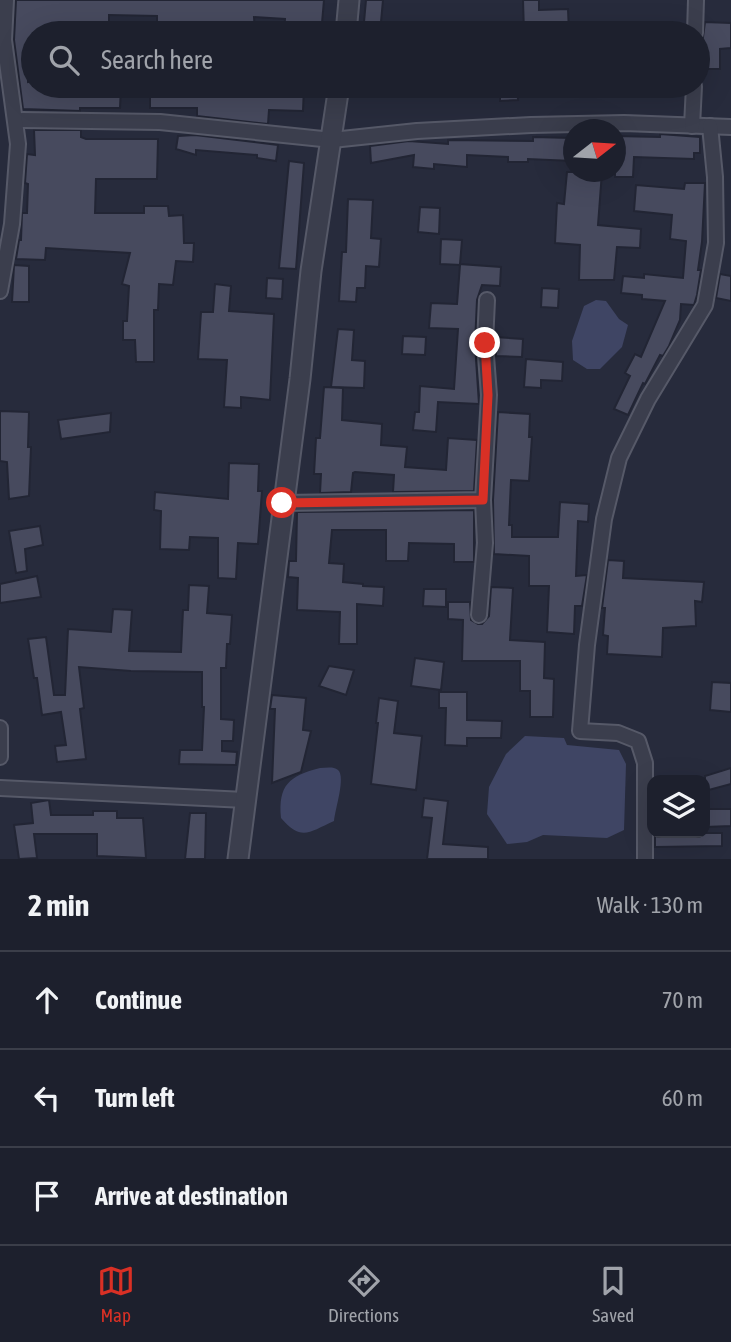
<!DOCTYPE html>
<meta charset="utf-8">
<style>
body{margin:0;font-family:"Asap Condensed",sans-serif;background:#2a2d39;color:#f1f3f6}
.controls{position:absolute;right:21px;bottom:21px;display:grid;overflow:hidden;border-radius:14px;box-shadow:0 7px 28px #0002}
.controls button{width:63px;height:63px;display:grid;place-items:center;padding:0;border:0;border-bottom:2px solid #3b3e49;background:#1d202d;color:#f1f3f6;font:35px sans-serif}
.compass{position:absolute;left:563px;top:119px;width:63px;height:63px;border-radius:50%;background:#1d202d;box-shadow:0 7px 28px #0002;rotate:73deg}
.stop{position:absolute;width:21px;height:21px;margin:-16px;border:5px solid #d93025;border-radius:50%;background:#fff}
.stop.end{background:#d93025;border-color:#fff;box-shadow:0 2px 7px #0008}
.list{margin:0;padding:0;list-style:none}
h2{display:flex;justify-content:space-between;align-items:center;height:91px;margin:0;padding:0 28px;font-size:30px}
h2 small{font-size:23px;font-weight:400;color:#a0a3aa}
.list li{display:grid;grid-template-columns:46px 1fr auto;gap:21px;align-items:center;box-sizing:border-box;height:98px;padding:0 28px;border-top:2px solid #3b3e49}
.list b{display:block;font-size:26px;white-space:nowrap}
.list em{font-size:23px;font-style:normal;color:#a0a3aa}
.icon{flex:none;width:38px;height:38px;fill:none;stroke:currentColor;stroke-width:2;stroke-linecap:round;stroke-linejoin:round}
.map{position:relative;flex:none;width:731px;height:859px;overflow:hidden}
.search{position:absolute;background:#1d202d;box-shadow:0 7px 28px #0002;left:21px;right:21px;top:21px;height:77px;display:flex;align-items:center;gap:18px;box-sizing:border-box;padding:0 24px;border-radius:38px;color:#a0a3aa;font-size:26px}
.sheet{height:385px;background:#1d202d}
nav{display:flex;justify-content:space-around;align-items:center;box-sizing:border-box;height:98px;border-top:2px solid #3b3e49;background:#1d202d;font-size:19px;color:#a0a3aa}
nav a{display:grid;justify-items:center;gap:4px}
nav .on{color:#d93025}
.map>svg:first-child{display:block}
</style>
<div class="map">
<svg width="731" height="859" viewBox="0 0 731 859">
<rect width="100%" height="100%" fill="#272b3c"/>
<g fill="#3f4564">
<path d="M596,300L606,301L619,319L628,325L622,347L600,369H587L573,360L572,341L584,306Z"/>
<path d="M525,736L564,738L567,745L619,750L626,764L624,830L607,838L543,835L527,842L507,844L487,814L489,787L506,754Z"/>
<path d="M320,768C326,768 333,766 338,770C346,777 335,809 334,821C309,832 302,842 281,818C278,785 289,776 320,768Z"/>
</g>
<g fill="#474a5e" stroke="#222534" stroke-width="2">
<path d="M16,0H324L322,23L312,22L311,33H284L285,19L254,17L255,33H169L157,32V16L109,15V33H33V36L30,37L28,82L33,81V86H121L120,108H80V111L23,109L14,40Z"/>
<path d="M366,0H383L380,33H363Z"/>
<path d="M523,0H539V10L568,9L569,33H524Z"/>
<path d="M705,22L731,23V48L720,49V69H698V42L703,37Z"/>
<path d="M150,86H304L303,111L269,110L268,124L197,116V108H150Z"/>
<path d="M500,86H517L518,100L500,101Z"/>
<path d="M34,130H81V137L86,139H158L157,179H96L95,213H144V206H168L169,216L183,215L184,243H194L193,262L176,261L173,285L159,284L158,310H154V362H136L135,340H123V321H127L129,286L122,284L130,253L46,248L45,260L16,259L19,240H21L22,213H27L28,184L25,183L27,154L35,155Z"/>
<path d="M660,134L700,137V153H694V159L634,157L633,177H615V136L660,137Z"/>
<path d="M195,135L278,145L276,161L257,158V155L196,150V155L176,149L178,136Z"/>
<path d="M533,137L573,138V161L528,159V162H508V157L467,155V167L434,164V169L413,167L414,155L371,163L370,146L409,141L448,144V140L533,141Z"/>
<path d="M289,161L304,163L296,269L279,268Z"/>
<path d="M567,172H602L598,225L641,229L640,248L617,247L614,280H579L580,245L555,243L557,203L564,204Z"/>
<path d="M685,183H705L702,242L698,270H701L697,295L694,305L681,304L680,320L669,346L663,356L660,355L645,384L643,383L628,415L614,409L630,376L625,373L635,354L641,357L665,301L642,299V295L621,293L623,276L644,278V274L683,278L686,241L670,239L672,215L634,211L636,185L684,189Z"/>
<path d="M348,199L373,200L371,238L381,239L379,267L366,266L365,288H357L356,302L339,301L342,252H346Z"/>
<path d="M420,207L440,208L439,234L418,232Z"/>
<path d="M441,239L462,240L460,264L501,267L500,286L482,285L477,300L475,344L479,404L438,402L436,432L413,430L415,412H419L420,386L454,389L458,329L429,328L431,303L457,304L460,265L440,264Z"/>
<path d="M14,265L29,266V302H12Z"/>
<path d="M720,274L731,276V301L716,298Z"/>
<path d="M267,278L283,279L282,299L266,298Z"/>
<path d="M215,284L231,286L229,311L274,314L270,400L241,397V408L224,407L227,360L198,359L201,312H213Z"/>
<path d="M542,288L559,289L558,308L541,307Z"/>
<path d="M338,329L354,330L352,360L365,361L364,388L331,387Z"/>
<path d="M403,336L426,337L425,355L402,354Z"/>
<path d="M495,337L523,339L522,357L496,356Z"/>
<path d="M526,359L563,362L562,381L541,380V388L524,387Z"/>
<path d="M324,387L343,388L342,420L382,424L381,445L407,447L405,467L446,470L448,438L477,440L474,491L393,492L394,475L355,472L353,473L351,492L320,493L321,474H314L316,438H320Z"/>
<path d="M0,411L29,412L28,447H31L29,496L9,499L7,462L0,461Z"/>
<path d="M498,412L530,414L529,437H532L529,481L511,480L509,525H512V537H558L560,502L589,504L588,522L578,521L576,576L587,575L582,606H575L574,634L547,632L549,586H529V556L494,554L493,500Z"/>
<path d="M111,413L110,432L61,439L58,420Z"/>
<path d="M229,463L259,464L258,491H262L258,544L238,543L236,579L218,578V538L190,537L189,550L160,549L161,511L154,510L155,492L228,499Z"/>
<path d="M474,510V562H454V544L409,543L408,561H386V530H332L329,563L344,564L343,582L363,584V586L384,587L383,606L357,604V644H339L340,612L297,610L298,578L288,577L289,561H296L297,512Z"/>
<path d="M40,526L43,545L25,549L27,571L16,573L9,531Z"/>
<path d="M608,560L624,561L623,578L704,582L702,602L695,601L696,626L663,628L662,657L607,654L608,636L603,635L605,608H602Z"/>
<path d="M37,576L41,597L0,603V584Z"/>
<path d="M189,585L209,586L207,613L232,615L230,644H227L226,668H221V719L234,720L233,741H222V751L237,752L236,765L179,764L180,750H202L204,707H202V672L131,671L79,667L84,708L80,709L86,759L57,762L55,746L66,745L61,712L42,715L37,678H34L28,639L46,637L54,695H65L68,629L111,632L113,609L132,610L129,651L181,652L183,610H188Z"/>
<path d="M491,587L513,588L510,640L545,642L544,678L554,679L553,717H530V691H520V661H462L463,620L448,619V602H470L471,620L478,624H482L489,616Z"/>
<path d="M424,589H446V607L423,606Z"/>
<path d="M415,658L444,662L441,690L411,686Z"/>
<path d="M329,666L354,670L346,695L319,686Z"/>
<path d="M712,682L731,683V712L710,710Z"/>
<path d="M439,692H467V720L502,721L501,738H467V746L445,745L446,708H439Z"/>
<path d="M272,695L306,698L303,730L311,731L301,772L272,783L275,709H270Z"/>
<path d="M379,698L398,701L394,733L422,736L416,790L371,784L378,723H376Z"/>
<path d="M731,768V784L705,791V776Z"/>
<path d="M424,798L448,801L443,844L488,847V859H427L432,818L422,817Z"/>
<path d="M49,800L51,815H93V811H117V818H143L146,858L97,856V834H34L37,858L19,859L14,825L33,823L31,803Z"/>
<path d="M705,809H731V826L705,827Z"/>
<path d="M190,813H206L205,859H185Z"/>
<path d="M655,833H722V846L655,847Z"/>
</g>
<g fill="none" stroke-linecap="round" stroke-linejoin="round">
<defs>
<g id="minor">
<path d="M695,33L696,0"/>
<path d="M22,120L160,122L332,140L417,131L531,125L624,123L731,127"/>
<path d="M692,126L694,86"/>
<path d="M0,291L12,224L18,144L4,40L6,0"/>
<path d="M283,503L483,500L489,395L485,343L487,300"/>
<path d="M479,615L485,543L483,500"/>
<path d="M0,728V757"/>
<path d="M0,788L245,800"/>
<path d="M645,859V763L638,741L618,733L580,731L587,645L604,519L619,458L648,399L705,305L716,243L715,177L710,126"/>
</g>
<g id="tertiary">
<path d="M346,33L349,0"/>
<path d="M238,859L300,379L311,271L339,86"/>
</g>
</defs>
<use href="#minor" stroke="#565968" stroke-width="18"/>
<use href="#tertiary" stroke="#565968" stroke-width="23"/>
<use href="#minor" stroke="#3b3e4d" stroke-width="14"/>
<use href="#tertiary" stroke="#3b3e4d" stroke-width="19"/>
</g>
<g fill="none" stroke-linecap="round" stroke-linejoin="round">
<path stroke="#d93025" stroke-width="9" d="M282,503L483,500L488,395L485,343"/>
</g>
</svg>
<div class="controls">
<button><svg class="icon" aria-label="layers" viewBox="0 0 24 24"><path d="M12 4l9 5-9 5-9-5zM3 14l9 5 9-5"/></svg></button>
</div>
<svg class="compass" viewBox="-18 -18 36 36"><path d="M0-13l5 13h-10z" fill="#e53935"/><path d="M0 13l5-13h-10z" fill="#a0a3aa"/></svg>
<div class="stop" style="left:282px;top:503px"></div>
<div class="stop end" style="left:485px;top:343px"></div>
<div class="search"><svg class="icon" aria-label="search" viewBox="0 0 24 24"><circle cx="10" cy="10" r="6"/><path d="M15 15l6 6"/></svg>Search here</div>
</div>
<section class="sheet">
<h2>2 min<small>Walk · 130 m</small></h2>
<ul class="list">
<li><svg class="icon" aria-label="ahead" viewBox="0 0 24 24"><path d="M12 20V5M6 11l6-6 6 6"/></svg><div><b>Continue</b></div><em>70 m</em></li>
<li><svg class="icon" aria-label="left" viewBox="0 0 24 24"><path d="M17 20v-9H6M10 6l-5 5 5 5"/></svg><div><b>Turn left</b></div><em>60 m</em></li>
<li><svg class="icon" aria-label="arrive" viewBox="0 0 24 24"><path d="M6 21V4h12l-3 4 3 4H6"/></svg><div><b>Arrive at destination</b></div></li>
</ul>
</section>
<nav>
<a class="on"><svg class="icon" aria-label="map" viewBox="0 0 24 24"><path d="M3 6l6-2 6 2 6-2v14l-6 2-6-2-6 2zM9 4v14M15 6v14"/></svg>Map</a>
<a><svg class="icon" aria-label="directions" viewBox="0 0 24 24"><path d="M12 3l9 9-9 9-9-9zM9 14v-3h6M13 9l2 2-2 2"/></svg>Directions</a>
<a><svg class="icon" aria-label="saved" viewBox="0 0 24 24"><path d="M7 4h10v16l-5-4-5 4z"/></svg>Saved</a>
</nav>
